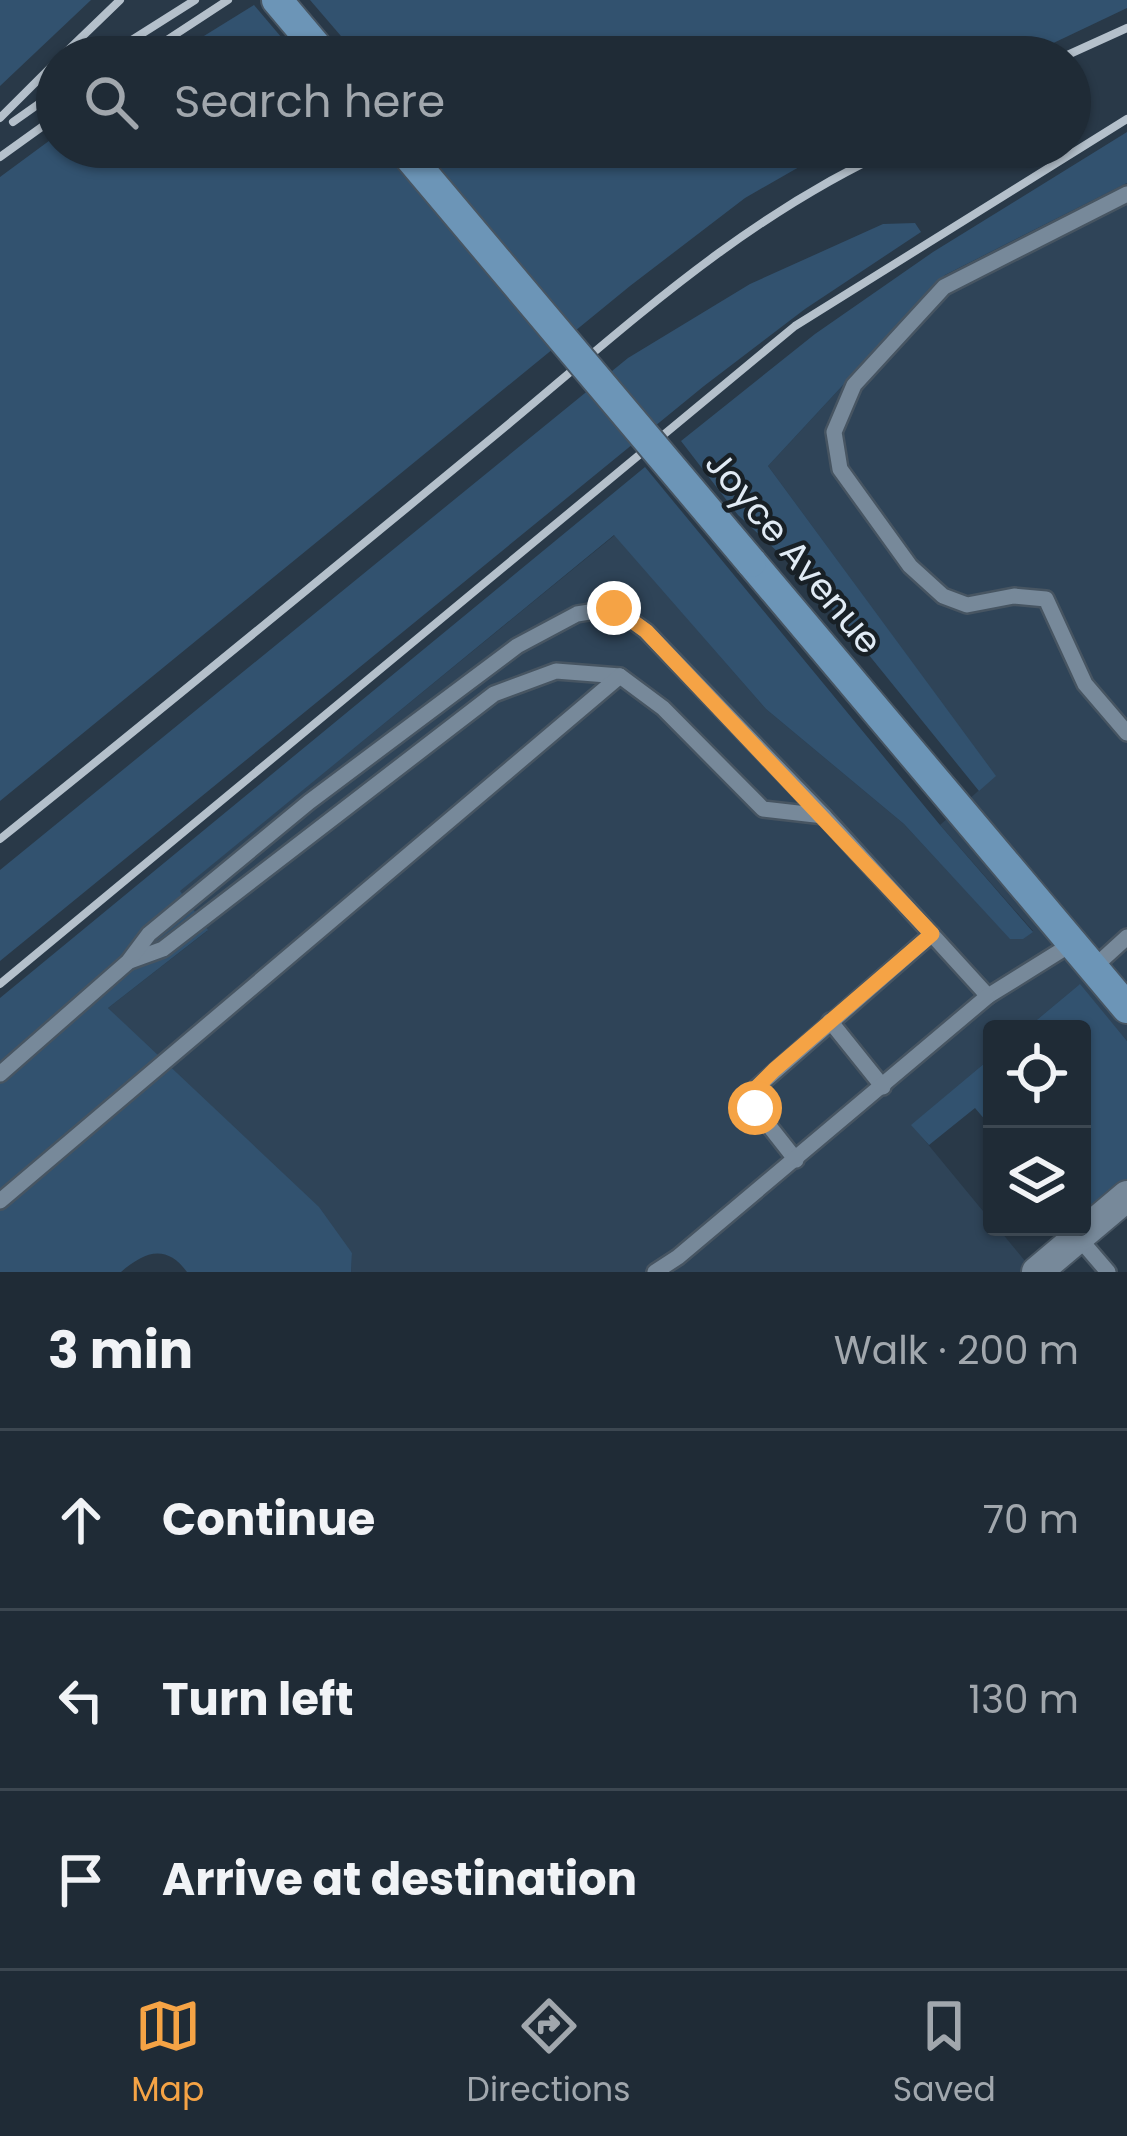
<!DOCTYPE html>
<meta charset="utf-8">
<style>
body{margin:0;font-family:Poppins,sans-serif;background:#2c3742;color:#f1f3f6}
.controls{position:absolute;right:36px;bottom:36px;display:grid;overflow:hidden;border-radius:12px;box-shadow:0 3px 9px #0004}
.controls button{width:108px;height:108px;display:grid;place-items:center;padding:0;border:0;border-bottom:3px solid #3c4751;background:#1f2b36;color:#f1f3f6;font:60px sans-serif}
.stop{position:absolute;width:36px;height:36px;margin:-27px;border:9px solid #f5a345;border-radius:50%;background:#fff}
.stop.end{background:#f5a345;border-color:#fff;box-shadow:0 3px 12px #0008}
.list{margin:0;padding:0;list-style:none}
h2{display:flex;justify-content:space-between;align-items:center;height:156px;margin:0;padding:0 48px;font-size:51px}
h2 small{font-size:39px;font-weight:400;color:#a1a7ad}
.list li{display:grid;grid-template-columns:78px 1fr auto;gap:36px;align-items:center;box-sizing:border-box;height:180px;padding:0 48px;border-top:3px solid #3c4751}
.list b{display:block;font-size:45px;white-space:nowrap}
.list em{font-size:39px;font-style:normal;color:#a1a7ad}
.icon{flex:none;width:66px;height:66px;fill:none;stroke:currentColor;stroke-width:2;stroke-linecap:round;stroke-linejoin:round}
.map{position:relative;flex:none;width:1127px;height:1272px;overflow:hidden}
.search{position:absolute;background:#1f2b36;box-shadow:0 3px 9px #0004;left:36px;right:36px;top:36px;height:132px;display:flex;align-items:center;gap:30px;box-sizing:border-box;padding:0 42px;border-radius:66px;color:#a1a7ad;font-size:45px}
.sheet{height:696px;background:#1f2b36}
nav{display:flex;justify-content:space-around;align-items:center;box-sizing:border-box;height:168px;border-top:3px solid #3c4751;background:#1f2b36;font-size:33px;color:#a1a7ad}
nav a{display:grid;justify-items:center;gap:6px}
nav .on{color:#f5a345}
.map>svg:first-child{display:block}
</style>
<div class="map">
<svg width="1127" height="1272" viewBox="0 0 1127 1272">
<rect width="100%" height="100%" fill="#293948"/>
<path fill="#2f4458" d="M1127,183V1041L1079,985L1026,1029H992V1057L912,1125L992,1222V1227H997L1034,1272H351L352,1253L108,1008L207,931L179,891L615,535L766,709L904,824L1010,938L1033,931L940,825L995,776L768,466L945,275Z"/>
<g fill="#32526f">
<path d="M0,0H91L0,86Z"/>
<path d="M310,0H1127V8L1024,57H359Z"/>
<path d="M254,5L298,57H170Z"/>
<path d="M1127,132V183L945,275L768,466L996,776L979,791L809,581L738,515L681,441L815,334L933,252Z"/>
<path d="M57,135V147H834L745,198L630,286L0,801V177Z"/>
<path d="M915,223L921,232L805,309L704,386L0,961V870L628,358L750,284L883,224Z"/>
<path d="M645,467L940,825L1033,932L1023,939H1010L904,824L766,709L614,535L180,891L208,930L108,1008L319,1207L352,1253L351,1272H187C166,1243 144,1252 121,1272H0V998Z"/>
<path d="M1080,984L1127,1041V1182L1082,1221V1029H1026Z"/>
<path d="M992,1057V1128L975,1108L929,1145L911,1125Z"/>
</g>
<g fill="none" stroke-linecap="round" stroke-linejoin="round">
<defs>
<g id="lane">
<path d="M1127,194L944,287L854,385L834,432L840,469L910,566L943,596L967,605L1014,596L1046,599L1085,684L1127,733"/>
<path d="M130,961L163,949L494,694L556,671L620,676"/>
<path d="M1093,968L1127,937"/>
<path d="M830,1021L883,1087"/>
<path d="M0,1074L128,962L149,934L309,802L517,646L577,614L614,608L646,631L824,816L988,996L1073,943"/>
<path d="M796,1160L755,1108L756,1088L932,934"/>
<path d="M0,1201L620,676L663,708L763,809L824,816"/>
<path d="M1078,1237L1108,1272"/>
<path d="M655,1272L678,1257L988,996"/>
</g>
<path id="street" d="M1037,1272L1127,1196"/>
<g id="secondary">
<path d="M277,0L325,57"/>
<path d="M751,562L1127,1008"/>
</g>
</defs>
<use href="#lane" stroke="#475562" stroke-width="20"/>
<use href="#street" stroke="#475562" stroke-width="34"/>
<use href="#secondary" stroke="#475562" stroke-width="34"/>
<use href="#lane" stroke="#77899a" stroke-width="15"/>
<use href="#street" stroke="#77899a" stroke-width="30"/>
<use href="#secondary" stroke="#6c95b7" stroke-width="30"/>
<g stroke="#b4c0cb" stroke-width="8">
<path d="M61,57L120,0"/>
<path d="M105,57L195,0"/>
<path d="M141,57L228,0"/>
<path d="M1063,57L1127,28"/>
<path d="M0,118L57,61"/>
<path d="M13,122L57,91"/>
<path d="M0,157L57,116"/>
<path d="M0,839C165,707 329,572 493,437C625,328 739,219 897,147"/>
<path d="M0,984L795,326L1127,119"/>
</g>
<defs>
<path id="secondary-bridge" d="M401,147L751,562"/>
</defs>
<use href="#secondary-bridge" stroke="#475562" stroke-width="34" stroke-linecap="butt"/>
<use href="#secondary-bridge" stroke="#6c95b7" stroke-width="30"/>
</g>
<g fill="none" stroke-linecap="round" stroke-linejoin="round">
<path stroke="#f5a345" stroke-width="15" d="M614,608L646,631L932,934L774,1070L756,1088L755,1108"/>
</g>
<g text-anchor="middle" stroke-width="9" stroke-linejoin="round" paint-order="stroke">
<g font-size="36" fill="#e1ebf5" stroke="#182026">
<text transform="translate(794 552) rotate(50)" y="13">Joyce Avenue</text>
</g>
</g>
</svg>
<div class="controls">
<button><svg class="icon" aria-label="locate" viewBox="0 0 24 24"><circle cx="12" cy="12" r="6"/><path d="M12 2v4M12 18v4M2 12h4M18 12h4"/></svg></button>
<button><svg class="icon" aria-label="layers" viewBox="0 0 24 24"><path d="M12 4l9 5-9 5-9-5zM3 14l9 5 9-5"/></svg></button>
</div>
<div class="stop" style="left:755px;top:1108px"></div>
<div class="stop end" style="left:614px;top:608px"></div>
<div class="search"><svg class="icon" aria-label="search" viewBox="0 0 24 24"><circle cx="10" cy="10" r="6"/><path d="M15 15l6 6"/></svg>Search here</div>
</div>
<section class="sheet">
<h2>3 min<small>Walk · 200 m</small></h2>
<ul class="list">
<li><svg class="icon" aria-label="ahead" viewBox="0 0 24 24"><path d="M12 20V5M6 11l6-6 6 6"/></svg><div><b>Continue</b></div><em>70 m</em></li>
<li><svg class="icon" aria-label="left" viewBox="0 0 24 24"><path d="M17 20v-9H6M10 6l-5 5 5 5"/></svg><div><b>Turn left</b></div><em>130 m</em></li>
<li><svg class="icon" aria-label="arrive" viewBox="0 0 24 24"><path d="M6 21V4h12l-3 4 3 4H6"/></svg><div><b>Arrive at destination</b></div></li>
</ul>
</section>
<nav>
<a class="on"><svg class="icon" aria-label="map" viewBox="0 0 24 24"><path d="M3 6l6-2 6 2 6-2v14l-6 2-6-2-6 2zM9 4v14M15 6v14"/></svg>Map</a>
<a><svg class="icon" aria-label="directions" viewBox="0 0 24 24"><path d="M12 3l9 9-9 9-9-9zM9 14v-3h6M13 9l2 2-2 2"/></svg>Directions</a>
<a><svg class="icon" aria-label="saved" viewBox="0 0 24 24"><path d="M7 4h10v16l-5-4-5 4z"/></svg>Saved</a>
</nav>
